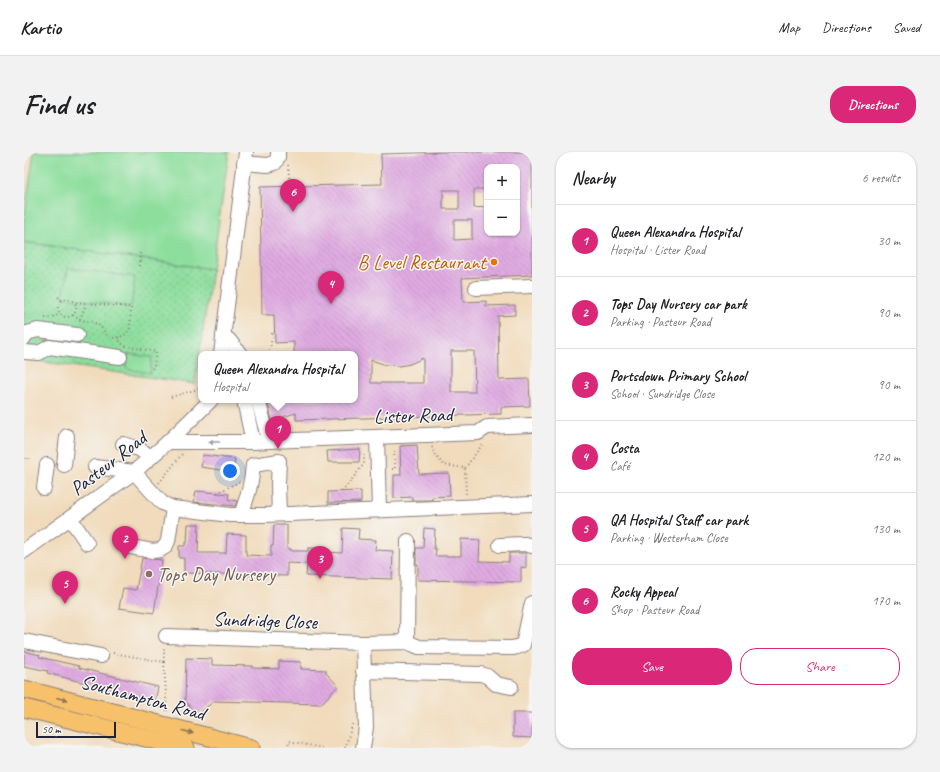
<!DOCTYPE html>
<meta charset="utf-8">
<style>
body{margin:0;font-family:Caveat,sans-serif;background:#f2f2f2;color:#202124}
.controls{position:absolute;right:12px;top:12px;display:grid;overflow:hidden;border-radius:8px;box-shadow:0 1px 3px #0004}
.controls button{width:36px;height:36px;display:grid;place-items:center;padding:0;border:0;border-bottom:1px solid #e0e0e0;background:#fff;color:#202124;font:20px sans-serif}
.scale{position:absolute;left:12px;bottom:10px;width:80px;box-sizing:border-box;padding-left:4px;border:2px solid #22223b;border-top:0;font-size:11px;line-height:14px;white-space:nowrap;color:#22223b;-webkit-text-stroke:3px #f6f6f2;paint-order:stroke}
.you{position:absolute;left:206px;top:319px;width:14px;height:14px;margin:-10px;border:3px solid #fff;border-radius:50%;background:#1a73e8;box-shadow:0 0 0 6px #1a73e833}
.badge{display:grid;place-items:center;width:26px;height:26px;border-radius:50%;background:#db2777;color:#fff;font-size:13px;font-weight:700}
.pin{position:absolute;translate:-50% -33px;filter:drop-shadow(0 1px 2px #0008)}
.pin::after{content:'';position:absolute;top:21px;width:14px;height:12px;background:inherit;clip-path:polygon(0 0,100% 0,50% 100%)}
.popup{position:absolute;left:174px;top:199px;width:160px;height:52px;box-sizing:border-box;display:grid;place-content:center;border-radius:8px;background:#fff;filter:drop-shadow(0 1px 3px #0005);font-size:13px;white-space:nowrap;color:#757577}
.popup b{font-size:15px;color:#202124}
.popup::after{content:'';position:absolute;left:50%;top:100%;margin-left:-8px;border:8px solid transparent;border-top-color:#fff}
.list{margin:0;padding:0;list-style:none}
h2{display:flex;justify-content:space-between;align-items:center;height:52px;margin:0;padding:0 16px;font-size:17px}
h2 small{font-size:13px;font-weight:400;color:#757577}
.list li{display:grid;grid-template-columns:26px 1fr auto;gap:12px;align-items:center;box-sizing:border-box;height:72px;padding:0 16px;border-top:1px solid #e0e0e0}
.list b{display:block;font-size:15px;white-space:nowrap}
.list p{margin:0;font-size:13px;white-space:nowrap;color:#757577}
.list em{font-size:13px;font-style:normal;color:#757577}
.actions{display:flex;gap:8px;padding:12px 16px}
.actions a{flex:1;padding:9px 0;border:1px solid #db2777;border-radius:16px;text-align:center;font-size:14px;color:#db2777}
.actions .main{background:#db2777;color:#fff}
.map{position:relative;flex:none;width:508px;height:596px;overflow:hidden;border-radius:16px}
header{display:flex;align-items:center;gap:24px;box-sizing:border-box;height:56px;padding:0 20px;background:#fff;border-bottom:1px solid #e0e0e0}
header strong{font-size:19px}
nav{display:flex;gap:22px;margin-inline-start:auto;font-size:14px}
.intro{display:flex;align-items:center;justify-content:space-between;box-sizing:border-box;height:96px;padding:0 24px}
h1{margin:0;font-size:28px}
.button{padding:10px 18px;border-radius:16px;background:#db2777;color:#fff;font-size:14px;font-weight:700}
main{display:flex;gap:24px;padding:0 24px}
aside{flex:1;background:#fff;border-radius:16px;box-shadow:0 1px 3px #0004}
.map>svg:first-child{display:block}
</style>
<header>
<strong>Kartio</strong>
<nav><a>Map</a><a>Directions</a><a>Saved</a></nav>
</header>
<div class="intro"><h1>Find us</h1><a class="button">Directions</a></div>
<main>
<div class="map">
<svg width="508" height="596" viewBox="0 0 508 596">
<defs>
<pattern id="park-dots" width="8" height="8" patternUnits="userSpaceOnUse"><rect width="8" height="8" fill="#8dde9d"/><path d="M2 2h.1M6 6h.1" fill="none" stroke="#79be88" stroke-width="1.8" stroke-linecap="round"/></pattern>
<pattern id="building-back-hatch" width="6" height="6" patternUnits="userSpaceOnUse"><rect width="6" height="6" fill="#dfaae1"/><path d="M-1 5l2 2M0 0l6 6M5-1l2 2" fill="none" stroke="#bf92c2"/></pattern>
</defs>
<rect width="100%" height="100%" fill="#f6f6f2"/>
<filter id="ink" filterUnits="userSpaceOnUse"><feTurbulence type="fractalNoise" baseFrequency=".025" numOctaves="2"/><feDisplacementMap in="SourceGraphic" scale="8" xChannelSelector="R" yChannelSelector="G"/><feConvolveMatrix kernelMatrix="1 2 1 2 8 2 1 2 1" color-interpolation-filters="sRGB"/></filter>
<filter id="wash" filterUnits="userSpaceOnUse"><feTurbulence type="fractalNoise" baseFrequency=".012" numOctaves="4" result="noise"/><feDisplacementMap in="SourceGraphic" scale="16" xChannelSelector="R" yChannelSelector="G"/><feGaussianBlur stdDeviation="0.9" result="paint"/><feColorMatrix in="noise" values="0 0 0 0 0 0 0 0 0 0 0 0 0 0 0 0 0 1.4 0 .05"/><feComposite in="paint" operator="in"/></filter>
<g filter="url(#wash)">
<rect width="100%" height="100%" fill="#f1dbbc"/>
<path fill="url(#park-dots)" stroke="#58806c" d="M0,90L188,117L171,232L0,207Z"/>
<g fill="#8dde9d" stroke="#58806c">
<path d="M10,0H205L188,117L0,90V67Z"/>
<path d="M44,116L111,125L107,155L39,145Z"/>
<path d="M104,202L128,205L126,221L102,217Z"/>
</g>
<g id="blocks">
<g fill="url(#building-back-hatch)" fill-rule="evenodd">
<path d="M424,0H508V123L438,126L439,150L462,149V154L491,153V163L474,164L475,228L505,227L506,254L477,255V262L272,268V261L248,268L243,248H331V202H270V190L251,191L250,163H238L236,35L358,32L357,2ZM463,15H493V81H463V55L450,56V37H463ZM419,38H435V57H419ZM430,68H448V87L430,88ZM427,199H450L451,240H427ZM399,206V231H347V208L362,213L375,214L386,212Z"/>
<path d="M393,293L395,322L425,321L426,344L408,345V348H388V345L370,346V323H377L376,294Z"/>
<path d="M336,297L335,310H304L303,299Z"/>
<path d="M179,303L211,307L210,320L177,315Z"/>
<path d="M172,339L205,342L204,347L213,349L211,354L170,350Z"/>
<path d="M337,339V350L304,351V340Z"/>
<path d="M164,372H175L174,401H202L203,382L222,383V403L247,404V394H249L250,373H263V397H267V399H284V396H301V400L318,401L319,376L335,377L334,387L352,388L351,398L369,399L368,427L282,424L283,412L263,411V424L160,421V406H155V394H161V391H163Z"/>
<path d="M400,376L411,377L410,397H412L411,404H437V387L456,388L455,409L485,410V401H502V416L497,415V430L394,428V412H392V396H399Z"/>
<path d="M118,406L138,408L130,461L95,456L99,436L112,438Z"/>
<path d="M0,499L16,503L15,505L55,514V516L134,535L131,549L100,542L61,532V531L23,521L24,519L0,514Z"/>
<path d="M162,506L188,507V513L229,514V516L255,517V509L277,510V517L302,518V521L314,534L297,552L190,549L173,563L161,549Z"/>
<path d="M489,561H508V586L489,585Z"/>
</g>
</g>
</g>
<g filter="url(#ink)">
<use href="#blocks" fill-opacity="0" stroke="#8a7e7c" stroke-width="1"/>
<g fill="none" stroke-linecap="round" stroke-linejoin="round">
<path stroke="#c8b6a2" stroke-width="14" stroke-dasharray="14 7" stroke-linecap="butt" d="M0,307V306"/>
<defs>
<g id="minor">
<path d="M220,11L244,13L251,11L254,5V0"/>
<path d="M452,136L508,134"/>
<path d="M199,184L205,188L216,202"/>
<path d="M0,186L3,181L14,178L53,183"/>
<path d="M0,200L15,201L25,195L96,205"/>
<path d="M197,202L222,0"/>
<path d="M220,248L229,290"/>
<path d="M353,285L355,358"/>
<path d="M245,289L454,281L463,275L508,273"/>
<path d="M144,290H229L245,289L234,248"/>
<path d="M99,292L115,297L127,305"/>
<path d="M40,313L43,284"/>
<path d="M71,315L110,320L138,351L149,356L206,363H241L508,352"/>
<path d="M20,336L23,313"/>
<path d="M217,363C223,346 228,331 229,313L255,309L254,332L255,362"/>
<path d="M46,366L63,391"/>
<path d="M476,393L501,392L508,394"/>
<path d="M101,394L129,399L136,398L141,395L144,389L149,356"/>
<path d="M0,399L110,320L144,290L187,248"/>
<path d="M142,484L339,491L383,490L395,495L489,496L499,493L508,451"/>
<path d="M0,489L77,504"/>
<path d="M383,490L384,389"/>
<path d="M339,519L457,522L463,524L472,532L487,535"/>
<path d="M339,596L342,575L339,491"/>
</g>
<g id="major">
<path d="M0,537L227,596"/>
<path d="M0,556L162,596"/>
</g>
</defs>
<use href="#minor" stroke="#8a7e7c" stroke-width="16"/>
<use href="#major" stroke="#8a7e7c" stroke-width="19"/>
<g stroke="#8a7e7c" stroke-width="2" stroke-dasharray="1 3" stroke-linecap="butt">
<path d="M264,13L266,34"/>
<path d="M115,114L116,100"/>
<path d="M34,145L38,149"/>
<circle cx="43" cy="156" r="9"/>
<path d="M49,163L56,168L69,170L76,174L83,183L89,186L96,185L102,182L106,176L107,155L50,150"/>
<path d="M21,166L31,165L36,161"/>
<path d="M56,167L62,152"/>
<path d="M94,185L97,191L102,194L132,200L130,215L127,217"/>
<path d="M246,202L248,180H251"/>
<path d="M147,245L177,236"/>
<path d="M408,295L411,303L420,313L441,316L442,344"/>
<path d="M441,316L458,293"/>
<path d="M368,317H371L370,296"/>
<path d="M135,331L158,302"/>
<path d="M318,340L340,312V303"/>
<path d="M193,341L215,330"/>
<path d="M89,501L140,510V495"/>
<path d="M140,510L143,561"/>
<path d="M264,596L265,589L298,596"/>
<path d="M321,596L329,570"/>
</g>
<use href="#minor" stroke="#fff" stroke-width="14"/>
<use href="#major" stroke="#f6c16b" stroke-width="17"/>
</g>
<defs><path id="oneway-solid" d="M-6-.8H1V-3.2L6.5 0L1 3.2V.8H-6Z"/></defs>
<use fill="#9c9ca7" href="#oneway-solid" transform="translate(190 290) rotate(180)"/>
<g fill="#8c7253">
<use href="#oneway-solid" transform="translate(38 547) rotate(15)"/>
<use href="#oneway-solid" transform="translate(164 580) rotate(15)"/>
</g>
</g>
<circle fill="#e8710a" stroke="#f6f6f2" stroke-width="1.5" cx="470" cy="110" r="4"/>
<circle fill="#8d6e63" stroke="#f6f6f2" stroke-width="1.5" cx="125" cy="422" r="4"/>
<g text-anchor="middle" stroke-width="3" stroke-linejoin="round" paint-order="stroke">
<g font-size="20" fill="#c56008" stroke="#f6f6f2" text-anchor="end">
<text x="462" y="117">B Level Restaurant</text>
</g>
<g font-size="20" fill="#22223b" stroke="#f6f6f2">
<text transform="translate(389 263) rotate(-2)" y="7">Lister Road</text>
<text transform="translate(84 311) rotate(-38)" y="7">Pasteur Road</text>
<text transform="translate(241 468) rotate(2)" y="7">Sundridge Close</text>
<text transform="translate(119 545) rotate(15)" y="7">Southampton Road</text>
</g>
<g font-size="20" fill="#785e54" stroke="#f6f6f2" text-anchor="start">
<text x="133" y="429">Tops Day Nursery</text>
</g>
</g>
</svg>
<div class="controls">
<button>+</button>
<button>−</button>
</div>
<div class="scale">50 m</div>
<div class="you"></div>
<div class="pin badge" style="left:254px;top:297px">1</div>
<div class="popup"><b>Queen Alexandra Hospital</b>Hospital</div>
<div class="pin badge" style="left:101px;top:407px">2</div>
<div class="pin badge" style="left:296px;top:427px">3</div>
<div class="pin badge" style="left:307px;top:152px">4</div>
<div class="pin badge" style="left:41px;top:452px">5</div>
<div class="pin badge" style="left:269px;top:60px">6</div>
</div>
<aside>
<h2>Nearby<small>6 results</small></h2>
<ul class="list">
<li><span class="badge">1</span><div><b>Queen Alexandra Hospital</b><p>Hospital · Lister Road</p></div><em>30 m</em></li>
<li><span class="badge">2</span><div><b>Tops Day Nursery car park</b><p>Parking · Pasteur Road</p></div><em>90 m</em></li>
<li><span class="badge">3</span><div><b>Portsdown Primary School</b><p>School · Sundridge Close</p></div><em>90 m</em></li>
<li><span class="badge">4</span><div><b>Costa</b><p>Café</p></div><em>120 m</em></li>
<li><span class="badge">5</span><div><b>QA Hospital Staff car park</b><p>Parking · Westerham Close</p></div><em>130 m</em></li>
<li><span class="badge">6</span><div><b>Rocky Appeal</b><p>Shop · Pasteur Road</p></div><em>170 m</em></li>
</ul>
<div class="actions"><a class="main">Save</a><a>Share</a></div>
</aside>
</main>
